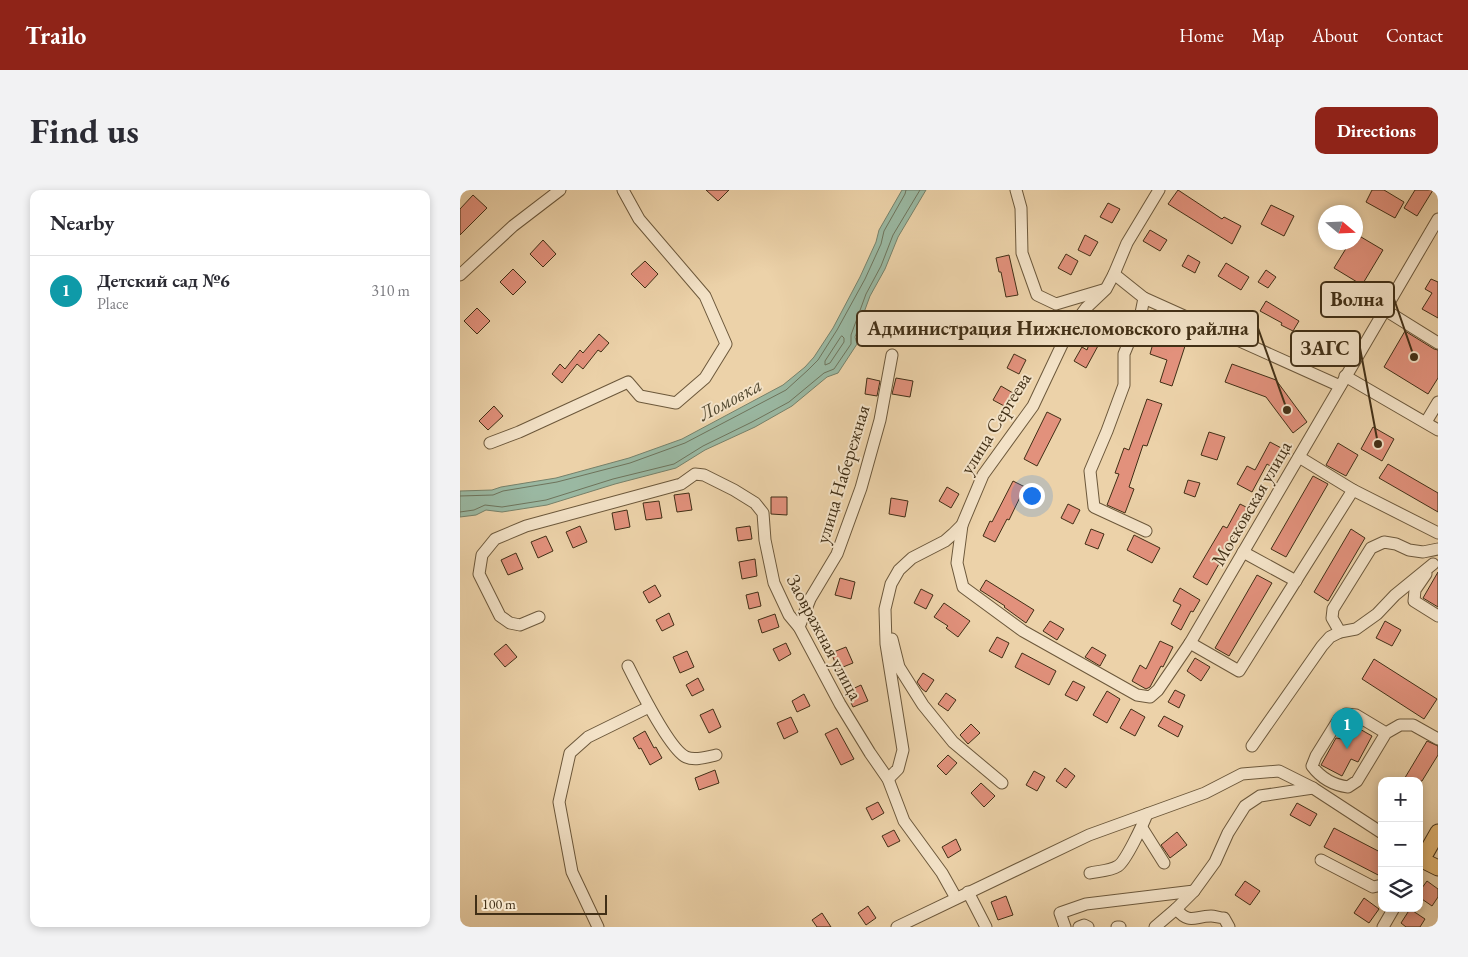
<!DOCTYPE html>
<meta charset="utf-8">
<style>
body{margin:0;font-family:"EB Garamond",serif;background:#f2f2f3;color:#2b2b33}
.controls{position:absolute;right:15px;bottom:15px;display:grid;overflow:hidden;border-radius:10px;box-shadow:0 2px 8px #0003}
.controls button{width:45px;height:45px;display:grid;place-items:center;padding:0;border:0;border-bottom:1px solid #e1e1e2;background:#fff;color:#2b2b33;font:25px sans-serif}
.compass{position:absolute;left:858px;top:15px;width:45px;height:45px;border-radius:50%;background:#fff;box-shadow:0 2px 8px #0003;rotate:109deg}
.scale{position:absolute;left:15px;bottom:12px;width:132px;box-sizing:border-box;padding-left:5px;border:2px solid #412f16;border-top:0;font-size:14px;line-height:18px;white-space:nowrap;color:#412f16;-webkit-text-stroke:4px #f3e2c7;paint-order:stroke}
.you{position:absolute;left:571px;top:305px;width:18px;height:18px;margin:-12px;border:4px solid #fff;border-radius:50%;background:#1a73e8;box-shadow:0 0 0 8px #1a73e833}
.badge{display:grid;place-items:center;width:32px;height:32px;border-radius:50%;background:#8f2418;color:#fff;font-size:16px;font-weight:700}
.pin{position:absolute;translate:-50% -41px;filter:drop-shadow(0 1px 2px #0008)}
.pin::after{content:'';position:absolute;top:26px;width:18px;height:15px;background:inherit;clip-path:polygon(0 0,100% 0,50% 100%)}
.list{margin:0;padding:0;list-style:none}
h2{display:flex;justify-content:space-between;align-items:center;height:65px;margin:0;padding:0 20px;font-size:21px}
h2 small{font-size:16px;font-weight:400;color:#7c7c81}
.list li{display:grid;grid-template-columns:32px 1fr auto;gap:15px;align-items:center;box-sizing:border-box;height:70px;padding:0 20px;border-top:1px solid #e1e1e2}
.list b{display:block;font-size:19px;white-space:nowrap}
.list p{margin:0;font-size:16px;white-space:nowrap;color:#7c7c81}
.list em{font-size:16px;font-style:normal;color:#7c7c81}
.icon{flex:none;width:28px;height:28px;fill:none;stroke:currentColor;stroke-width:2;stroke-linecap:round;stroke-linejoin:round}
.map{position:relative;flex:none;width:978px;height:737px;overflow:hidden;border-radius:10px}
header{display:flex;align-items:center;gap:30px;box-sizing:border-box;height:70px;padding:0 25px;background:#8f2418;color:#fff}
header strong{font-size:24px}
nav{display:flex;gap:28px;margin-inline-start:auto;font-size:18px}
.intro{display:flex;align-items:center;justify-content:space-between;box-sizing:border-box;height:120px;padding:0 30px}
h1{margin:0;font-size:35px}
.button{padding:12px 22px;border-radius:10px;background:#8f2418;color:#fff;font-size:18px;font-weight:700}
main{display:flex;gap:30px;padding:0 30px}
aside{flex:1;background:#fff;border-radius:10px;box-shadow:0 2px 8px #0003}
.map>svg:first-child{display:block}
</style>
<header>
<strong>Trailo</strong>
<nav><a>Home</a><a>Map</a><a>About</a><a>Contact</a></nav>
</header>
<div class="intro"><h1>Find us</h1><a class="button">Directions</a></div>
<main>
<aside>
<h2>Nearby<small></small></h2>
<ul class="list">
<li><span class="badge" style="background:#0f9aa8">1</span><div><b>Детский сад №6</b><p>Place</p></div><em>310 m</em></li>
</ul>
</aside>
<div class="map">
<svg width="978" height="737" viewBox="0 0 978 737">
<rect width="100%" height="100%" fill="#ecd2a9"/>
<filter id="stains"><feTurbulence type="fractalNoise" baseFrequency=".004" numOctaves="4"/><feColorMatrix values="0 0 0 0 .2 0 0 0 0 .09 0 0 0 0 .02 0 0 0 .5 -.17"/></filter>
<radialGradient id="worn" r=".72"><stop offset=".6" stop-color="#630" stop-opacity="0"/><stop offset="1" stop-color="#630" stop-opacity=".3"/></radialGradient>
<path fill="#9ab8a2" stroke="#76816a" d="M442,0H466L438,47L425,79L410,106L395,147L397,154L378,183L367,187L332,216L295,237L245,260L216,278L155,294L87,315L42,322L26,320L16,325L0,327V301L32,300L41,297L96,288L169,268L222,249L323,195L345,177L354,167L373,138L400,87L416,52L419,40Z"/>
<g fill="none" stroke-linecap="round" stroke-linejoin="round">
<g stroke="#6e745c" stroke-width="1">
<path d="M382,146L384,148V152L370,173L365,175V171L380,148Z"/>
<path d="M0,306L33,305L43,301L97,292L170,273L225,253L326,200L348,180L358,170L377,140L405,89L421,54L424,41L445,4L446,0"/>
<path d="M0,322L14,320L25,315L42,317L86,310L153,289L214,274L243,256L292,232L329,212L364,183L374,179L391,154V145L406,104L421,76L433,45L460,0"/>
</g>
</g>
<g fill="#e2917c" stroke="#412f16">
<path d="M246,0H269L258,11Z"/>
<path d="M718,0L762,29L764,27L781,36L772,54L708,14Z"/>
<path d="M912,0H924L944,12L935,28L906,12Z"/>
<path d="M955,0H973L957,26L944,18Z"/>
<path d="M13,5L27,18L0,45V19Z"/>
<path d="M648,13L660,19L652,33L640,27Z"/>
<path d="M811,15L834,26L824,46L801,34Z"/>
<path d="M690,40L707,50L700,61L683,51Z"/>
<path d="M896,44L923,60L902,95L874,78L890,52H896Z"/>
<path d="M625,45L638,52L630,66L618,60Z"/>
<path d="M83,50L96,64L83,77L70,64Z"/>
<path d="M606,64L618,71L611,85L598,78Z"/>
<path d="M549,65L558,105L546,107L541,82H539L536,68Z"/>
<path d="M728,65L740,72L735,83L722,76Z"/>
<path d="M185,71L198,84L185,98L171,84Z"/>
<path d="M766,73L789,87L781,100L758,86Z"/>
<path d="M53,79L66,92L53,105L40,92Z"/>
<path d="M806,80L816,87L808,98L798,92Z"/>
<path d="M971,89L978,92V128L962,119L972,103L965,99Z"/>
<path d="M806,111L839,131L833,141L821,135L822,133L800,121Z"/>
<path d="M17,118L30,131L17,144L4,131Z"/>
<path d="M639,126L655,132L646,156L639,154L626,178L614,171L622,157L627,160Z"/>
<path d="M945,141L974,159L978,160V188L968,204L924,177Z"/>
<path d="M696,143L726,153L712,196L700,192L707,170L690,164Z"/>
<path d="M139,144L149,153L141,162L138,160L123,179L117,174L102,193L92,184L100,174L105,179L120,160L123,163Z"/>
<path d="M554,164L566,170L559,184L547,178Z"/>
<path d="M772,174L816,190L847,232L833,243L806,207L765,192Z"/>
<path d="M407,188L420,191L417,206L405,204Z"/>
<path d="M436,188L453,191L450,207L432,204Z"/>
<path d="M541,196L553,203L546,217L533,210Z"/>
<path d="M687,209L702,214L687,256L683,255L669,297L674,299L665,323L647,315L659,284L655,283L664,258L669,260Z"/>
<path d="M34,216L43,226L28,240L19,231Z"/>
<path d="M587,222L601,229L577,276L564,269Z"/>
<path d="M913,237L934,249L922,271L901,259Z"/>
<path d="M749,242L765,247L757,270L741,265Z"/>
<path d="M810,252L825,260L815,279L807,274L792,302L777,294L787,276L795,280Z"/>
<path d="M878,253L898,265L886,286L866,275Z"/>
<path d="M928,274L978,303V322L919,288Z"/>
<path d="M853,286L868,294L826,367L811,359Z"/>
<path d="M728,290L740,293L735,307L724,303Z"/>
<path d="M553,291L565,297L549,330L547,329L535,352L523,346L530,331L532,332Z"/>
<path d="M487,297L499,304L491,318L479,311Z"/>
<path d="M229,303L232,320L217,322L214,305Z"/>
<path d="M311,307H327V325L311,324Z"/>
<path d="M431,308L448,311L445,327L429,324Z"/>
<path d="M199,311L202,328L186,330L183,313Z"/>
<path d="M608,314L620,320L613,334L601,328Z"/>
<path d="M780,314L790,319L747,395L733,387L763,336L767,338Z"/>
<path d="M167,320L170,337L155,340L152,323Z"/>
<path d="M120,336L127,352L113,358L106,342Z"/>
<path d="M290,336L292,349L278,351L276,338Z"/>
<path d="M631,339L644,344L638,359L625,354Z"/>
<path d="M891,339L905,348L868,411L854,402Z"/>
<path d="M674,345L700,358L692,373L667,360Z"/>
<path d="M86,346L93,361L78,368L71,352Z"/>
<path d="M56,363L63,379L48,385L41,370Z"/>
<path d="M295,369L297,386L282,389L279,372Z"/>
<path d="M978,382V417L963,408Z"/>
<path d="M797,385L812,393L769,466L755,458Z"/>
<path d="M380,388L395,392L391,409L375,405Z"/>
<path d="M526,390L574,420L566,433L544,417L545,416L520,400Z"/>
<path d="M195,395L201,406L189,413L183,402Z"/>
<path d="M720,398L740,410L733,422L731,421L721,440L711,434L721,415L713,411Z"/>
<path d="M461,399L473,405L466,419L454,413Z"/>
<path d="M298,402L301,416L289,419L286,405Z"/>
<path d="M484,413L510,431L498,447L486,438L488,436L474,427Z"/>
<path d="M209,423L214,435L202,441L196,430Z"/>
<path d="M315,424L319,437L302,443L298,430Z"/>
<path d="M590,431L604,439L597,450L583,441Z"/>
<path d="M925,431L941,440L932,456L916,448Z"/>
<path d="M537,447L549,453L542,468L529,461Z"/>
<path d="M700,451L713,457L703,477L701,476L690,497L686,499L672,491L680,475L686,479Z"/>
<path d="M326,453L331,464L319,471L313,459Z"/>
<path d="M46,454L57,467L45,477L34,464Z"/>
<path d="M386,457L393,473L378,479L371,463Z"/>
<path d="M632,457L646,465L640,476L625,467Z"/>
<path d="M227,461L234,477L220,483L213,467Z"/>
<path d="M562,463L596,481L589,495L555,477Z"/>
<path d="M735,468L750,477L741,491L727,481Z"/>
<path d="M914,469L977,509L964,529L902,489Z"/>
<path d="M463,483L474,490L466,502L462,499L457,492Z"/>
<path d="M238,488L244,500L232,506L226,495Z"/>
<path d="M613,491L625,497L617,511L605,505Z"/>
<path d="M401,495L408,511L393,517L386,502Z"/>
<path d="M715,500L725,505L719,518L708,512Z"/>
<path d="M647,501L660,509L647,533L633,525Z"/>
<path d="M486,503L496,510L488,521L478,514Z"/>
<path d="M344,504L350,516L337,522L332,511Z"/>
<path d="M253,519L261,537L249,543L240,525Z"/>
<path d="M671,519L685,527L675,546L660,538Z"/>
<path d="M704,526L723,536L718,547L698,536Z"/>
<path d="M331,527L338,542L324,549L317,533Z"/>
<path d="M511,534L520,543L508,554L500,545Z"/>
<path d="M891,534L912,546L898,572L891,569L882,586L861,575L876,548L882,549Z"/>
<path d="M377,538L394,569L381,575L365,544Z"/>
<path d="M185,541L194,558L196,557L202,568L190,575L181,558L179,559L173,548Z"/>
<path d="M967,551L978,556V565L962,591H943Z"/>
<path d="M488,565L497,573L486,585L477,576Z"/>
<path d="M605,578L615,586L606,598L596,591Z"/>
<path d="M255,580L259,593L239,600L235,588Z"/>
<path d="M574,581L585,587L577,601L566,595Z"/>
<path d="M521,593L535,606L524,617L511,603Z"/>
<path d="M418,612L424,623L412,630L406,618Z"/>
<path d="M837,613L857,624L850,636L830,625Z"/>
<path d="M874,638L922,663V687L864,657Z"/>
<path d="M434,640L440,651L428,657L422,646Z"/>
<path d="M717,642L727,655L710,668L701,655Z"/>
<path d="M496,649L501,660L488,668L482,657Z"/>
<path d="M785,691L800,701L790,715L775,705Z"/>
<path d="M967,691L978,699V707L972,716L959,707V702Z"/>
<path d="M546,706L553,725L538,730L531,712Z"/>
<path d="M904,708L919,719L909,733L894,723Z"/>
<path d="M408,716L416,728L406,735L398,723Z"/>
<path d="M950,719L965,729L960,737H946L941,733Z"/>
<path d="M362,723L371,737H357L352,730Z"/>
</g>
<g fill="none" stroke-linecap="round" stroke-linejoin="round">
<defs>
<g id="minor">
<path d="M556,0L561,18L562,63L577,105L596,114L643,100"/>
<path d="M654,84L684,108L681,123L664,164V195L647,241L630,281L634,317L686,341"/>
<path d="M0,85L53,36L100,0"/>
<path d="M684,108L880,196"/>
<path d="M925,120L978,153"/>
<path d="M885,186L978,240"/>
<path d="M966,232L978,212"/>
<path d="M30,253L59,242L168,192L180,206L216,213L245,188L266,154L245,106L179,29L163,0"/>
<path d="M839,267L893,300"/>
<path d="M502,335L497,373L503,397L563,441L677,505L690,507L698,500L730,453L978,29"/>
<path d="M783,362L836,391"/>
<path d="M966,384L955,400L954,411L978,426"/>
<path d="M79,427L60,435L50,433L40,426L19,384L22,365L35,349L66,336L221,294L235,284L244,285L274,300L295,313L303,323L305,350L314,393L329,425L339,437L380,514L410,563L428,589L444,631L482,683L496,708"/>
<path d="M339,437L350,409L377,364L401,298L420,230L432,165"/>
<path d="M880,442L872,428L873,419L911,358L924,352L936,354L949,360L963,362L978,359"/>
<path d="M432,449L439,477L463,515L493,552L542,593"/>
<path d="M730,453L779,481L893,300L978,343"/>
<path d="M168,476C177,494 210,560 226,567C235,571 247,567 256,565"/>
<path d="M926,543L896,525L886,524L879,529L856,566L852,576C861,588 873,595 888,597L897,591L926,543L940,535H953L978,549"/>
<path d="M792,556L862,456L870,447L880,442L896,439L917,424L935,405L973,374"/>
<path d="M428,589L438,579L443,560L426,454L425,419L431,394L439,380L452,368L485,351L493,344L502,335L523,285L573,216L607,144L626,118L646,99L654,84L667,53L699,0"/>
<path d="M682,638L704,673"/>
<path d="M861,670L913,697L922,695"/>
<path d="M630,683C639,681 650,681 658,676C666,671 683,634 687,624"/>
<path d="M508,702L526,737"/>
<path d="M716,719C730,735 734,726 751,726C755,726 760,728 764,728L769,737"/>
<path d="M138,737L112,682L99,612L110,563L128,547L189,517"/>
<path d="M437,737L629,645L745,603L782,584L819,581L853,598L922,643"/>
<path d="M605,737L600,723L626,714L734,701"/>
<path d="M619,737L624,735L628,737"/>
<path d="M657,737H660"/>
<path d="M695,737L716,719L734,701L755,672L768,643L785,616L800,606L853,598"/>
<path d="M923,737L934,718"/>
</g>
<path id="major" d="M978,642L962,670L978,678"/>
</defs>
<use href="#minor" stroke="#6c583b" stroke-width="13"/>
<use href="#major" stroke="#412f16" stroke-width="17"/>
<use href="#minor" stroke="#f3e2c7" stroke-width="11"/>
<use href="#major" stroke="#e6b974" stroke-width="15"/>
</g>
<g text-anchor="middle" stroke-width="4" stroke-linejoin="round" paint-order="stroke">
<g font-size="19" fill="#412f16" stroke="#f3e2c7">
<text transform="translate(535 233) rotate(-58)" y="7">улица Сергеева</text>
<text transform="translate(382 284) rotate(-73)" y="7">улица Набережная</text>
<text transform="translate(791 313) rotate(-60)" y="7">Московская улица</text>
<text transform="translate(365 447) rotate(62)" y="7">Заовражная улица</text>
</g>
<g font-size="20" font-style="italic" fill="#534a32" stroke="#f3e2c7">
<text transform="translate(270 209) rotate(-28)" y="7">Ломовка</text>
</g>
</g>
<path fill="none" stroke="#412f16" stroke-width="2" d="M954 167L934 109M827 220L798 138M918 254L900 158"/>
<g fill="#412f16" stroke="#f3e2c7" stroke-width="2">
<circle cx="954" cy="167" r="5"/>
<circle cx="827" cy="220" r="5"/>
<circle cx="918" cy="254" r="5"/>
</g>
<g fill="#f3e2c7" stroke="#412f16" stroke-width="2">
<rect x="861" y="92" width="73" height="35" rx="5"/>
<rect x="397" y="121" width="401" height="35" rx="5"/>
<rect x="831" y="141" width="69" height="35" rx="5"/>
</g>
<g font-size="20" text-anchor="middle" font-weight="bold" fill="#412f16">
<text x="897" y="116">Волна</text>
<text x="598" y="145">Администрация Нижнеломовского райлна</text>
<text x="865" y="165">ЗАГС</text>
</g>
<rect width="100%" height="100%" filter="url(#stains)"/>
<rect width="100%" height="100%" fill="url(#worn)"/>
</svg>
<div class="controls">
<button>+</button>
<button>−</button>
<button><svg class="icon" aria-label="layers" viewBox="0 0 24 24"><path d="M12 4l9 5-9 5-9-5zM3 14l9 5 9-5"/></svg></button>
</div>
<svg class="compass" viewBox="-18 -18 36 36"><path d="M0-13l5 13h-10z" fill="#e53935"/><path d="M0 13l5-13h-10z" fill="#7c7c81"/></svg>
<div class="scale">100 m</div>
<div class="you"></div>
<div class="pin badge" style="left:887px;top:559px;background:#0f9aa8">1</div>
</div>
</main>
